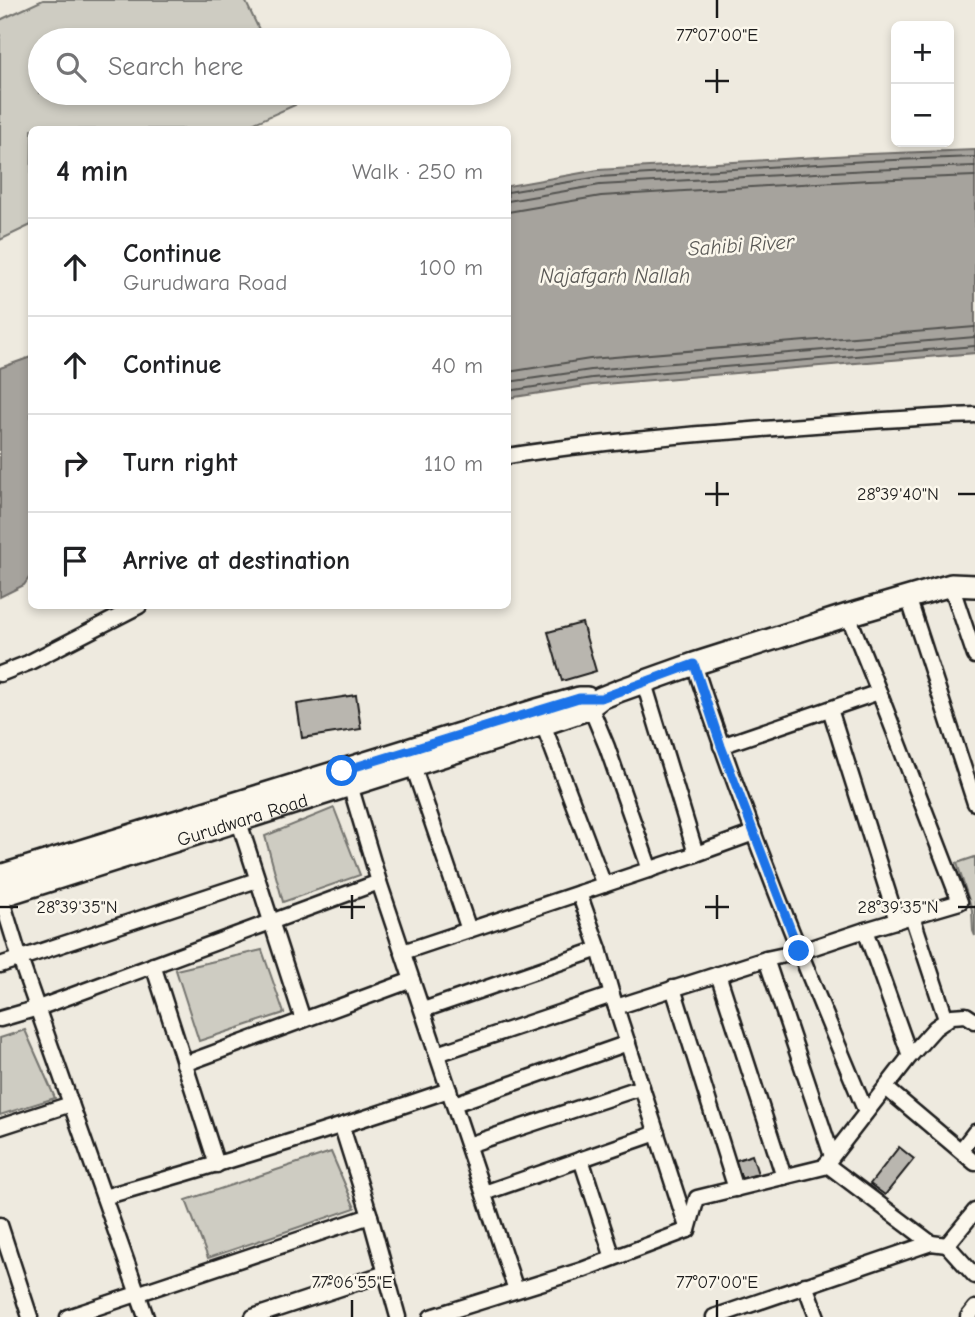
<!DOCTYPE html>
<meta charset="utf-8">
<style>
body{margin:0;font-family:"Comic Neue",sans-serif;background:#f2f2f2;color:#202124}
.controls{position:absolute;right:21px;top:21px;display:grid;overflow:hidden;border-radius:10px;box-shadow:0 4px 10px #0003}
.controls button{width:63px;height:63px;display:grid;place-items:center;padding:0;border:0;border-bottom:2px solid #e0e0e0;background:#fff;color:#202124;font:35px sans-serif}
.stop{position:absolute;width:21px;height:21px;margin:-16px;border:5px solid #1a73e8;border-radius:50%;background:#fff}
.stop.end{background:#1a73e8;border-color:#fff;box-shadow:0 2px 7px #0008}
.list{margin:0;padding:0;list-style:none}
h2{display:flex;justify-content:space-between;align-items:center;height:91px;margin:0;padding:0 28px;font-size:30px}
h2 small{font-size:23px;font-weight:400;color:#757577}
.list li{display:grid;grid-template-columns:46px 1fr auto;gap:21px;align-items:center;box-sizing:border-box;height:98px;padding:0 28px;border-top:2px solid #e0e0e0}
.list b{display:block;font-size:26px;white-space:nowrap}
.list p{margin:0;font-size:23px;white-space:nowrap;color:#757577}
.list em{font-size:23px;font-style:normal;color:#757577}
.icon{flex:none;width:38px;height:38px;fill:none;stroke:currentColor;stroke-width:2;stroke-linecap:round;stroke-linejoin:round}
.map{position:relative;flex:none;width:975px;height:1317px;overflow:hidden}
.search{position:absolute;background:#fff;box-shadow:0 4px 10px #0003;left:28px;top:28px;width:483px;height:77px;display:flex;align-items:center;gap:18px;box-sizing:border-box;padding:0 24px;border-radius:38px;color:#757577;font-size:26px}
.panel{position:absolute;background:#fff;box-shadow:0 4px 10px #0003;left:28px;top:126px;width:483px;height:483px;border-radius:10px}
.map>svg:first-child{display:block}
</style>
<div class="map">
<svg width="975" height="1317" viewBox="0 0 975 1317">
<rect width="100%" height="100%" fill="#eeeadf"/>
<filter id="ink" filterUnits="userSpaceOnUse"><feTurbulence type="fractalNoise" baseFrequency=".0143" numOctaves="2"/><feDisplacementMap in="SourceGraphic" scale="14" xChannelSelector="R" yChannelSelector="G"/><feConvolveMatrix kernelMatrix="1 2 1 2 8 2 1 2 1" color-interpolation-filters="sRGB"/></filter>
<g filter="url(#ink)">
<g fill="#ceccc2" stroke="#75746f" stroke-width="2">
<path d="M43,0H245L264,40H40V93H290L295,105L241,129L32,130L31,225L0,240V20Z"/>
<path d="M334,808L360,875L283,902L265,836Z"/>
<path d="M975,857V936L973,931L972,910L957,863Z"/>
<path d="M262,950L284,1013L199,1041L176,970Z"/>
<path d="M25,1030L55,1098L0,1115V1038Z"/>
<path d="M331,1152L355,1208L208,1258L186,1200Z"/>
</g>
<g fill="#a6a39d" stroke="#6f6d69" stroke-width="2">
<path d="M975,150V353L592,385L508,398V186L598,170L868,154Z"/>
<path d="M31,357V575L24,585L0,597V368Z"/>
</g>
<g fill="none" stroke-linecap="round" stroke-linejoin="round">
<g stroke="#535250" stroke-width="2">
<path d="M508,192L599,177L868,161L975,157"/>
<path d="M508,201L600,185L869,170L975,166"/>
<path d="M508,212L601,196L869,180L975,176"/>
<path d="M508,372L590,359L975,327"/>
<path d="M508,382L591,370L975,337"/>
<path d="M508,391L592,378L975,346"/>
</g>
</g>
<g fill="#b9b6af" stroke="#1c1c1c" stroke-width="2">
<path d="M582,623L596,671L562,681L548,632Z"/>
<path d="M356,695L361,729L302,738L297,704Z"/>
<path d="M899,1147L914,1159L885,1195L870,1184Z"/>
<path d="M752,1155L758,1174L740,1179L734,1161Z"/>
</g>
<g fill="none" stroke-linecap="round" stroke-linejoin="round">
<defs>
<g id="street">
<path d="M508,456C588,443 670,436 751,430C826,424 900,418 975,415"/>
<path d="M951,585L975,656"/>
<path d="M908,597L975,803"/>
<path d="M694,664C744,817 804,965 866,1112"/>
<path d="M0,674L28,663L139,606"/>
<path d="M644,683L696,854"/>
<path d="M590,706L607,747L650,870"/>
<path d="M830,709L897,921"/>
<path d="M543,724L604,885"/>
<path d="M721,746L879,692"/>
<path d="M413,766L469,930"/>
<path d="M350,785L379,882L516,1290"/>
<path d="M239,822L303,1020"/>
<path d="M579,893L599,949L612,995L688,1230"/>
<path d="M0,894L20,959L146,1317"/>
<path d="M912,916L946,1019"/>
<path d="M865,930L910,1056"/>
<path d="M403,952L696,854L754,833"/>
<path d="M766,959L832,1156"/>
<path d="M0,965L257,880"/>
<path d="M153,965L217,1165"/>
<path d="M718,974L784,1177"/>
<path d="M673,988L736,1189"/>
<path d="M616,1007L766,959L799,952L865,930L960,902L879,692L848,615"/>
<path d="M423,1010L599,949"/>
<path d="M0,1019L38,1008L379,882"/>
<path d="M437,1054L612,995"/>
<path d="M184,1064L412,980"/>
<path d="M886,1088L975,1163"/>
<path d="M454,1104L628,1043"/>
<path d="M0,1127L71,1104"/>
<path d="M342,1127L370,1216L398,1317"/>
<path d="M468,1145L642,1087"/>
<path d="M961,1150L975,1132"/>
<path d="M581,1159L613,1258"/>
<path d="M826,1164L931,1243"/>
<path d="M484,1193L657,1133"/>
<path d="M104,1197C220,1164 335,1129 449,1090"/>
<path d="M0,1225L30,1317"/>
<path d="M947,1245L975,1211"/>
<path d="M947,1245L975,1276"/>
<path d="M805,1285L817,1317"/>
<path d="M68,1317L370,1216"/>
<path d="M253,1317L386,1273"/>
<path d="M431,1317L582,1270L688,1230L697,1198L824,1167L910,1056L935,1028L952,1016L966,1015L975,1021"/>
<path d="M714,1317L931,1243L947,1245"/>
<path d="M968,1317L975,1308"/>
</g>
<g id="secondary">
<path d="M0,876L537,710L579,698H587"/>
<path id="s1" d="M0,896L543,724L585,710L601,698L621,690L694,664L848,615L951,585L975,586"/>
</g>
</defs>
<use href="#street" stroke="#1c1c1c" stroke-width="19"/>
<use href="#secondary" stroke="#1c1c1c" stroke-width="26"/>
<use href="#street" stroke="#fbf7ec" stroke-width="14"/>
<use href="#secondary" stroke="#fbf7ec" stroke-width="21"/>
</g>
</g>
<g fill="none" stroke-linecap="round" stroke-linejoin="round" filter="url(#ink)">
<path stroke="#1a73e8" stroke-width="9" d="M342,771L579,698H601L694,664L721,746L799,951"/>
</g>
<path fill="none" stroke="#1c1c1c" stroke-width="2.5" d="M717,0V18M717,69V93M705,81H729M717,482V506M705,494H729M958,494H975M352,895V919M717,895V919M0,907H18M340,907H365M705,907H729M958,907H975M352,1300V1317M717,1300V1317"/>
<g text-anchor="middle" stroke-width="5" stroke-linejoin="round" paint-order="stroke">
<g font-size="19" fill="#1c1c1c" stroke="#fbf7ec">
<text dy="7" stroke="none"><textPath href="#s1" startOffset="254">Gurudwara Road</textPath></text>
</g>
<g font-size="21" font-style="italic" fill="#5a5956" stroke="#fbf7ec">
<text transform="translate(741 245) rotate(-4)" y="7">Sahibi River</text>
<text x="615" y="283">Najafgarh Nallah</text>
</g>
</g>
<g font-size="18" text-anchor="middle" fill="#1c1c1c" stroke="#fbf7ec" stroke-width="5" stroke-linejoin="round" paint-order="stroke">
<text x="717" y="41">77°07'00"E</text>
<text x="898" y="500">28°39'40"N</text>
<text x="77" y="913">28°39'35"N</text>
<text x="898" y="913">28°39'35"N</text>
<text x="352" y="1288">77°06'55"E</text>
<text x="717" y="1288">77°07'00"E</text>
</g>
</svg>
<div class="controls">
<button>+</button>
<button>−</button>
</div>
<div class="stop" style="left:342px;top:771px"></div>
<div class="stop end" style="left:799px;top:951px"></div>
<div class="search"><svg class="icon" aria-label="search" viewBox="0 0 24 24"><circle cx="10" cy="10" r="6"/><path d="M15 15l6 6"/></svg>Search here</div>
<section class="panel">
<h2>4 min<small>Walk · 250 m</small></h2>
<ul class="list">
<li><svg class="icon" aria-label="ahead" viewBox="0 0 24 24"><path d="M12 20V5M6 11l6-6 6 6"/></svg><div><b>Continue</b><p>Gurudwara Road</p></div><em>100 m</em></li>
<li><svg class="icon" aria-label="ahead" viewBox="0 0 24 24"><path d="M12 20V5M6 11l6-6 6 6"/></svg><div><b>Continue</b></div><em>40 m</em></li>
<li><svg class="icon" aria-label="right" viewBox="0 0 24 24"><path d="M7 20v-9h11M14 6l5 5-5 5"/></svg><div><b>Turn right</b></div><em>110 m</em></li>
<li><svg class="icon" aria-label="arrive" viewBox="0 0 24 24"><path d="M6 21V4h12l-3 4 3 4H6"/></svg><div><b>Arrive at destination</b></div></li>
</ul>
</section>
</div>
